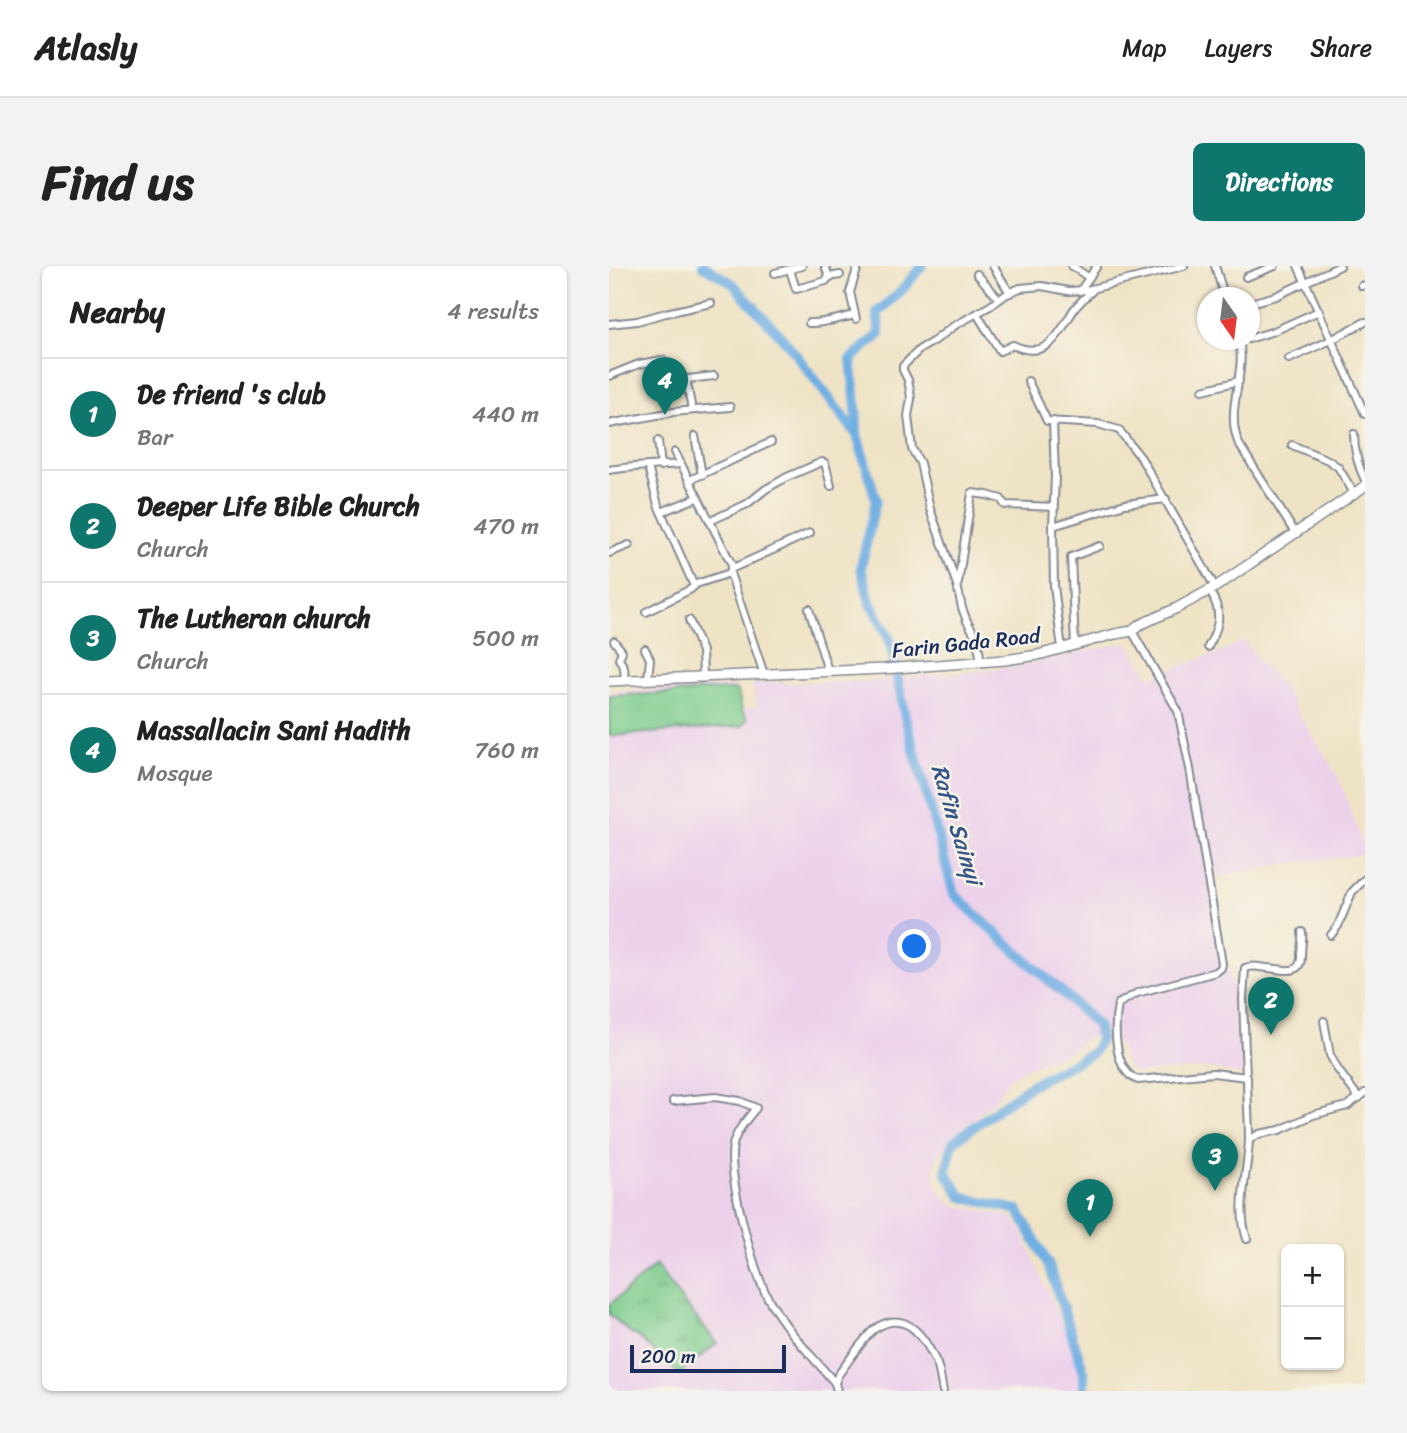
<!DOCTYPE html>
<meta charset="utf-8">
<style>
body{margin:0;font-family:Sriracha,sans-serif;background:#f2f2f2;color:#222}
.controls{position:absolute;right:21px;bottom:21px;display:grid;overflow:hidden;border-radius:10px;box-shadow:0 2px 5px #0004}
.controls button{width:63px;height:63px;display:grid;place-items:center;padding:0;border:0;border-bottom:2px solid #e0e0e0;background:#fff;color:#222;font:35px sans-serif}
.compass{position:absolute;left:588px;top:21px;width:63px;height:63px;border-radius:50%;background:#fff;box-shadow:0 2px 5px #0004;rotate:166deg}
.scale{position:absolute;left:21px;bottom:18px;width:156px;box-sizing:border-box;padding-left:7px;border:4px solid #1b2f5e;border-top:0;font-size:19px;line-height:24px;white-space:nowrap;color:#1b2f5e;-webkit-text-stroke:5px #f7f3e8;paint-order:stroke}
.you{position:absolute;left:306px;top:681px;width:24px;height:24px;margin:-18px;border:5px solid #fff;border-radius:50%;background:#1a73e8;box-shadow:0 0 0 10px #1a73e833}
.badge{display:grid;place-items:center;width:46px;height:46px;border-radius:50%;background:#0f766e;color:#fff;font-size:23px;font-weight:700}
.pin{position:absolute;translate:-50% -58px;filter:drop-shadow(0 2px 4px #0008)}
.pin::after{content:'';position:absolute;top:37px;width:24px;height:21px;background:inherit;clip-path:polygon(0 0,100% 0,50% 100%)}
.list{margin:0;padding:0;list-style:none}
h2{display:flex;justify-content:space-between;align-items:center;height:91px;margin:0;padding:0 28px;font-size:30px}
h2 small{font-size:23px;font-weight:400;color:#767676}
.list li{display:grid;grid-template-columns:46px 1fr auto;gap:21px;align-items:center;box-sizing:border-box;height:112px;padding:0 28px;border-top:2px solid #e0e0e0}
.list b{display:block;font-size:26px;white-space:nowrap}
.list p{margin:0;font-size:23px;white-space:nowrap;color:#767676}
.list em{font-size:23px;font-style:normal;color:#767676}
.map{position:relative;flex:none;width:756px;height:1125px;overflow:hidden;border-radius:10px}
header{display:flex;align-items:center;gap:42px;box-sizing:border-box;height:98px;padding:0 35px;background:#fff;border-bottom:2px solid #e0e0e0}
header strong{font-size:33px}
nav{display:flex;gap:38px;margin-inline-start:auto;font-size:24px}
.intro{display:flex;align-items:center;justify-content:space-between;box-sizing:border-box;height:168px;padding:0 42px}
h1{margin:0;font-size:49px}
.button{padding:18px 32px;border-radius:10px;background:#0f766e;color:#fff;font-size:24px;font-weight:700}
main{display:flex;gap:42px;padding:0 42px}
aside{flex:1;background:#fff;border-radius:10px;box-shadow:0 2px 5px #0004}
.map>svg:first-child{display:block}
</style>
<header>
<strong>Atlasly</strong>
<nav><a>Map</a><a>Layers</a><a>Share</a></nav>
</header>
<div class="intro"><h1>Find us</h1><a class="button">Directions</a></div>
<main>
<aside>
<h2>Nearby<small>4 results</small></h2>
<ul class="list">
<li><span class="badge">1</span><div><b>De friend 's club</b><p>Bar</p></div><em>440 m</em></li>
<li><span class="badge">2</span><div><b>Deeper Life Bible Church</b><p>Church</p></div><em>470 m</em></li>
<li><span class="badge">3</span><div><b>The Lutheran church</b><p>Church</p></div><em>500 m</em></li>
<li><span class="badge">4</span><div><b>Massallacin Sani Hadith</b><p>Mosque</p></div><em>760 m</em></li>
</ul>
</aside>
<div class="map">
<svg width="756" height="1125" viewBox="0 0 756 1125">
<defs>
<pattern id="park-tufts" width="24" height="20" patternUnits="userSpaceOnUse" patternTransform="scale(1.75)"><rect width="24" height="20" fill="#7ccc8c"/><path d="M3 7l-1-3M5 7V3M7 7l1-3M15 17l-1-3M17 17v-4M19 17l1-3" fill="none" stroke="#65a676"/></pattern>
</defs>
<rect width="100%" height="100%" fill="#f7f3e8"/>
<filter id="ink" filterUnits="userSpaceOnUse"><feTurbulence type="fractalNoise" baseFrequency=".0143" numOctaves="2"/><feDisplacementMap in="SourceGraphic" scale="14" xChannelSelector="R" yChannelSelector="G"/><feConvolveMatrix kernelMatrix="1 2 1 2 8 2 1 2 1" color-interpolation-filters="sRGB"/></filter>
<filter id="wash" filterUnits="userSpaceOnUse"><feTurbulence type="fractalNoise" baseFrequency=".00686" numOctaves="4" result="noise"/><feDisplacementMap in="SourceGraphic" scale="28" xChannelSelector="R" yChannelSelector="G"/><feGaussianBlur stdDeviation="1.57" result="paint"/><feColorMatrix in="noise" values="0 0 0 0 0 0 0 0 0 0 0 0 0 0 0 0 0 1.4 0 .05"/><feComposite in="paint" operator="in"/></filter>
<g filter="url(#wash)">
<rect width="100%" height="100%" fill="#efe3c5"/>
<path fill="#ecd1ea" d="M632,375H636L649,395L674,420L691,450L720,495L731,515L756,586L754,588L664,600L603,611L607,649L634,762L635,808L633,809L596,802L528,807L519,803L510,779L504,774L479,771L460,785L413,804L400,812L385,835L350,865L337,879L328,893L326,901L325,910L327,917L332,927L343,939L399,950L404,953L411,962L468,1092L471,1125H0V426L85,421L125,420L128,423L133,443L148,440L143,419L145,417L249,416L370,405L413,399L519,376L540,410L543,411L614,385Z"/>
<path fill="#7ccc8c" stroke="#4c7e75" stroke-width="2" d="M87,424H126L129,426L133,445L138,451V454L133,460L0,470V430L86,426Z"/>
<path fill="url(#park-tufts)" stroke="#4c7e75" stroke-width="2" d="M47,999L63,1022L108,1077L70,1108L26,1068L24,1069L0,1048V1039Z"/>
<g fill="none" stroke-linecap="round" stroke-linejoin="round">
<g stroke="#70aee3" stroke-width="10">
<path d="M94,0L123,17L178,77L248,169L267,234L252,301L261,336L281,374L296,451L345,628L381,662L452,725L488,759L491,774L484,787L422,819L344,876L337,906L353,931L409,944L440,1000L475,1106V1125"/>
<path d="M248,169L247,139L242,93L271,68L268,47L293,24L313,0"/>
</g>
</g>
</g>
<g filter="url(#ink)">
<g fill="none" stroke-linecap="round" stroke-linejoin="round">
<defs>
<g id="minor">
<path d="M216,0L220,11L231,9"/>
<path d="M384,0L401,27"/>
<path d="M463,0L479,11"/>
<path d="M606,0L616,32"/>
<path d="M689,0L756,148"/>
<path d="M181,4L187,23L217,15L220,11"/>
<path d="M166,7L193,0"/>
<path d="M368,8L390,33"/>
<path d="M637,11L666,0"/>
<path d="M753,20L756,19"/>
<path d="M471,25L488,0"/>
<path d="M645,36L667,30L731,0"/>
<path d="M368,48L391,85L404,79C438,95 449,69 464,45C469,37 477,31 484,24"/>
<path d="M247,53L241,26L249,0"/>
<path d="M200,57C214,58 231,52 246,49"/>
<path d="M0,58L28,55L57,47L102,37"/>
<path d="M640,73L665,65L710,45"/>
<path d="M630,74C638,109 615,144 630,178L686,267"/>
<path d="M680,93L722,74L756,56"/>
<path d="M0,110L30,98L54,94"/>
<path d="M419,115L438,155L489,158L510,164L532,192L606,321"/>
<path d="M594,124L630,115"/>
<path d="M83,144L78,118L79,113L105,110"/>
<path d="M444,155L446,210L444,260L445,320L453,383"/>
<path d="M0,158L64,146L121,141"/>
<path d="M745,168C745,185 748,198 756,214"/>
<path d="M86,170L93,209"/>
<path d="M49,175L52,200"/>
<path d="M683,179L719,194L729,201L745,227"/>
<path d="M66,186L123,299L121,307L155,408"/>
<path d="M39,201L49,239L85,320"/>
<path d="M0,204C24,200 48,200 72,198"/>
<path d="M81,214L162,176"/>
<path d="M52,246L88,232"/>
<path d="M101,255L138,238L157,223L178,211L213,196L216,197L222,220"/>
<path d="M444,260L516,238L557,233"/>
<path d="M0,287L20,279"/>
<path d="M122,303L201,267"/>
<path d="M349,317L363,227L378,229L392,233L396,239L446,241"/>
<path d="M200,343L219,405"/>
<path d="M37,346L82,323L87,318L121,307"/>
<path d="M80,354L93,385L94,411"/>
<path d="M523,365L569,445L581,503L613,698L612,702L607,706L528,727L509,738C505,760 504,805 529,814L604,807L638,811C638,832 640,853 640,873C639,906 627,941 638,973"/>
<path d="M5,375L13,385L10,393L15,401L16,414"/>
<path d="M466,380L462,291L491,280"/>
<path d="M599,381C611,359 614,346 600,324"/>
<path d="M36,383L41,393L39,413"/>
<path d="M372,397L370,384L366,369L358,355L353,342L348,319L321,243L311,197L303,183L299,150L302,133L301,124L299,114L294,104V100L311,83L325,75L345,60L381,40L398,28L411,22L433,20L459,25L478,24L575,0"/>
<path d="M722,669L729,660L743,626L756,613"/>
<path d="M715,755L721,789L729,804L750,832"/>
<path d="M637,811L634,733L636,702C644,699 649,701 658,702C673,703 693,711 692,689C692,681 694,674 693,666"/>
<path d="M64,835L106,831L131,835L147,842C138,853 127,865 124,879C118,908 144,1005 159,1032C176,1063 203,1090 226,1117L228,1125"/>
<path d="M640,874L650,868L671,864L704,849L738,840L756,827"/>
<path d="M226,1117L229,1109C237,1099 258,1067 267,1062C298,1042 317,1073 328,1098C331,1106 332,1116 334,1125"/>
</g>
<path id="secondary" d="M0,415L274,403L396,394L429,389L506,368L523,365L528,360L568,342L608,320L756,220"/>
</defs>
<use href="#minor" stroke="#858992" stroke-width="10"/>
<use href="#secondary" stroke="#858992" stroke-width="12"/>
<use href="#minor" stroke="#fff" stroke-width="6"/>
<use href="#secondary" stroke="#fff" stroke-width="9"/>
</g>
</g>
<g text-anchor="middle" stroke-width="5" stroke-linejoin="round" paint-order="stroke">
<g font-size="21" fill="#1b2f5e" stroke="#f7f3e8">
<text transform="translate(357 377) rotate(-6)" y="7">Farin Gada Road</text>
</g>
<g font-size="23" font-style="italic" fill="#355586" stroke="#f7f3e8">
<text transform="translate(348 558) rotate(73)" y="8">Rafin Sainyi</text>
</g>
</g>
</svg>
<div class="controls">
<button>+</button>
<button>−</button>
</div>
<svg class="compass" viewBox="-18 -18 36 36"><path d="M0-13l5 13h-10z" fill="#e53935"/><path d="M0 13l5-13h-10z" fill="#767676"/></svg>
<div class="scale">200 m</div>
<div class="you"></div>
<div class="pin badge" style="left:481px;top:971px">1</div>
<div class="pin badge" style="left:662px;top:769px">2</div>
<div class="pin badge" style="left:606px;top:925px">3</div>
<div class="pin badge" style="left:56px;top:149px">4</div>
</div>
</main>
